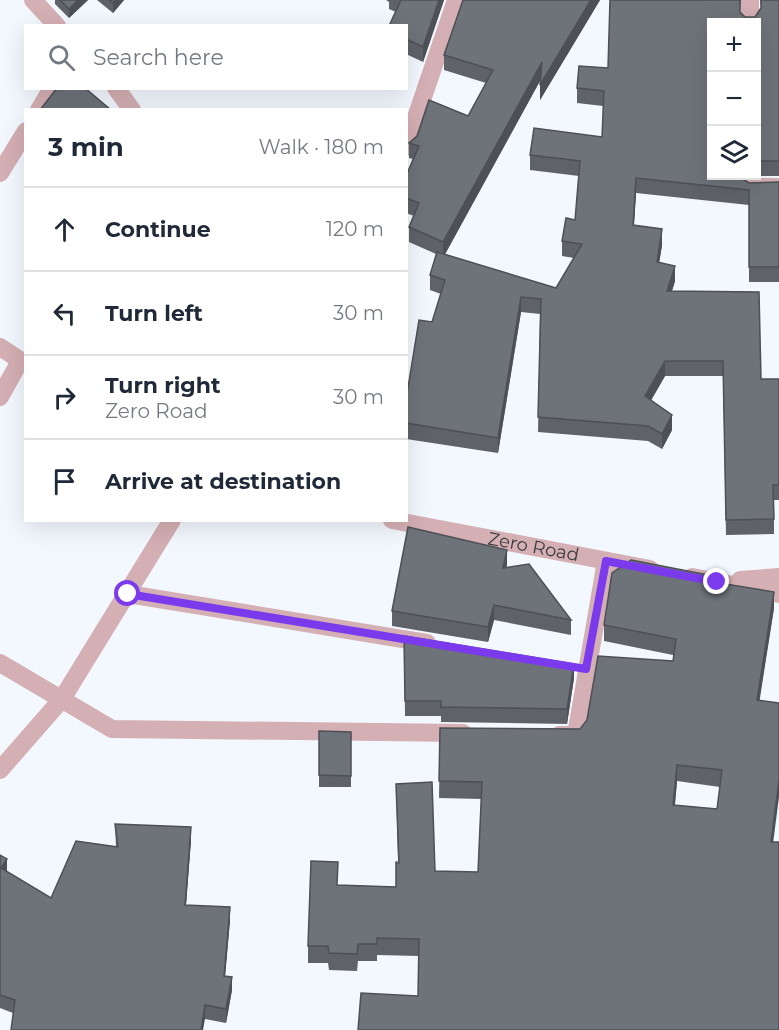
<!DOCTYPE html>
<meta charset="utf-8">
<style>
body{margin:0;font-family:Montserrat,sans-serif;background:#f6f6f7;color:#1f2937}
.controls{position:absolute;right:18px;top:18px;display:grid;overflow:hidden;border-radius:0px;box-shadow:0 6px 24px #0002}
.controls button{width:54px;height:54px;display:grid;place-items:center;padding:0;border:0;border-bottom:2px solid #e0e1e3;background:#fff;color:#1f2937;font:30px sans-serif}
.stop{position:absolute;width:18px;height:18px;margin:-14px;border:4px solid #7c3aed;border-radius:50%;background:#fff}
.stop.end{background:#7c3aed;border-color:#fff;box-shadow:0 2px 6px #0008}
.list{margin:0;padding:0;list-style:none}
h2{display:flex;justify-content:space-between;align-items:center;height:78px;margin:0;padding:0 24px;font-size:26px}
h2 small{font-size:20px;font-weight:400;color:#747a83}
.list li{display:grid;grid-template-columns:39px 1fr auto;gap:18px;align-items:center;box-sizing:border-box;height:84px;padding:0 24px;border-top:2px solid #e0e1e3}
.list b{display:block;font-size:22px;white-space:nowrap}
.list p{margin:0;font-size:20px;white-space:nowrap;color:#747a83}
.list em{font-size:20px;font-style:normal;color:#747a83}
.icon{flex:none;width:33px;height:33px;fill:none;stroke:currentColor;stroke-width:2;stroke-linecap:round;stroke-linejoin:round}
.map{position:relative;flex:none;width:779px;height:1030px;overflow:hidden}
.search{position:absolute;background:#fff;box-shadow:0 6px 24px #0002;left:24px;top:24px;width:384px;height:66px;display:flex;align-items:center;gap:15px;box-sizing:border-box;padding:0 21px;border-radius:0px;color:#747a83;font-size:22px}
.panel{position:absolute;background:#fff;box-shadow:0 6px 24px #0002;left:24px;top:108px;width:384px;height:414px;border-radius:0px}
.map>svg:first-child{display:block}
</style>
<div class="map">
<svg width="779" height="1030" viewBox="0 0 779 1030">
<rect width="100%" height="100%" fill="#f3f8fe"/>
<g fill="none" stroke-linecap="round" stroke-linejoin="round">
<g stroke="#d4afb3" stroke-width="18">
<path d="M33,0L57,26"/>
<path d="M750,22V0"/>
<path d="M116,88L132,110"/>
<path d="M39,110L52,88"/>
<path d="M406,147L456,0"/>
<path d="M0,173L26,131"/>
<path d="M749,176V187H779"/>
<path d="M0,347L26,364"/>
<path d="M0,397L20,361"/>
<path id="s1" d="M392,520L650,569"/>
<path d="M692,577L779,594"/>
<path d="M740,580L779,577"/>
<path d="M128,594L427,643"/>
<path d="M0,663L112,729L463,733"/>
<path d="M559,735H576L606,561"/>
<path d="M0,770L62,699L172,520"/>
</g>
</g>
<g fill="#5f6369" fill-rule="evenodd">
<path d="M55,0H88L69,18L55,4Z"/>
<path d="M97,0H124L113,13Z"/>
<path d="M386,0H444L423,62L406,54V26L396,12L389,9V2Z"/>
<path d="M463,0H600L540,100V81L445,254L556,288L574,258L562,256V241L566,218L575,220L579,176L530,170V155L534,128L602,137L603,106L577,103V88L579,66L608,68L610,0H741L740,12L745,17H755L761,8L760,0H779V176H760L756,169V22H711V176H739V177L749,183L779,182V282H749V205L636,193L634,225L662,229V245L659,262L675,266V281L672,291L759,292L761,379H779V500H774V534L726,535L723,376H665L651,400L672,415V430L662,449L648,441L538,432L540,314L521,312L498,453L406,439V400L419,320L432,322L441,294L430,290V275L436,254L409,242V227L414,216L406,213V176L413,159L409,158V143L417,136L429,100L468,116L486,83L444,70V55Z"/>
<path d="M507,565L506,567L571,620V635L494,620L488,642L392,626V611Z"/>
<path d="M714,582L774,608L759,700L779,797L418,996L419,956L377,955V961H358L357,971L329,970L328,963H308V946L338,885L396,887L398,862L396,784L435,871L478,872L481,799L439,798L440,728L580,729L673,661V655L604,641V625ZM677,781L720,787L717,809L675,805Z"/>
<path d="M404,636L574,678L567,724L441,722V716H405Z"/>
<path d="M319,731L351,732V787H319Z"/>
<path d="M115,824L191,840L186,905L230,920L225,976L232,990L226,1023L205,1019L13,1013L0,1008V855L7,872L51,898L116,847Z"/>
</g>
<g fill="#4d5055">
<path d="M78,0H88L69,18V9Z"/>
<path d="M116,0H124L113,13V3Z"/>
<path d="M439,0H444L423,62V47Z"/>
<path d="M591,0H600L540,100V85Z"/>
<path d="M542,62V77L443,258V242Z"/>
<path d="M636,178V193L633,240V225Z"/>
<path d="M662,229V245L657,277V262Z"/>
<path d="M675,266V281L667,306V291Z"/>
<path d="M521,297V312L498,453V438Z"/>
<path d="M665,361V376L645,411V396Z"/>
<path d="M672,415V430L662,449V434Z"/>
<path d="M507,550V565L503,582V568Z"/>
<path d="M774,592V608L757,717V700Z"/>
<path d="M494,605V620L488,642V627Z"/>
<path d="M574,664V678L567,724V709Z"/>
<path d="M677,765V781L673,822V805Z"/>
<path d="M779,780V797L771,859V842Z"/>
<path d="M191,827V840L185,918V905Z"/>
<path d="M7,859V873L1,868Z"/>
<path d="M230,907V920L224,989V976Z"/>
<path d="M232,977V990L226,1023V1009Z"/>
<path d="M205,1005V1019L203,1030H201Z"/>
</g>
<g fill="#6e737a" stroke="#4d5055" stroke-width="1.5" fill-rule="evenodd">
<path d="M60,0H78L69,9Z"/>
<path d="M109,0H116L113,3Z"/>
<path d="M401,0H439L423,47L406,39V26H389Z"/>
<path d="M463,0H591L540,85L542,62L443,242L409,227L419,203L406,198V176L419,146L409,143L417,136L429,100L468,116L493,70L444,55Z"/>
<path d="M610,0H740V12L745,17H755L761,8V0H779V161H760L756,154V22H711V176H739V177L749,183L779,182V267H749V190L636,178L633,225L662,229L657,262L675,266L667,291L759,292L761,379H779V485H773L774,519L726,520L723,361H665L645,396L672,415L662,434L648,426L538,417L541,299L521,297L498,438L406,423V400L419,320L432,322L445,280L430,275L437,252L556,288L582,244L562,241L566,218L575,220L580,161L530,155L534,128L602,137L604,91L577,88L579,66L608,68Z"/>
<path d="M57,88H85L111,110H40Z"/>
<path d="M408,527L507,550L503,568L529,564L571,620L494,605L488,627L392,611Z"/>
<path d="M631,560L714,576L713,582L774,592L757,700L779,703V780L771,842H779V1030H358L361,993L418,996L419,939L377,938V944H358L357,954L329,953L328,946H308L311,861L338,862L337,885L396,887V862L399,863L396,784L432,782L435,871L478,872L482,782L439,781L440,728L580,729L587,720L598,656L673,661L676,639L604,625L612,573ZM677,765L722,770L717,809L673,805Z"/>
<path d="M404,636L574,664L567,709L441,707V701H405Z"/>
<path d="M319,731L351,732V776L319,775Z"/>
<path d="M115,824L191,827L185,905L230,907L224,976L232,977L226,1009L205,1005L201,1030H11L15,1000L0,995V855L7,859L1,868L51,898L76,841L118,847Z"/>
</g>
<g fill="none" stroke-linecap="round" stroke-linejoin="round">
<path stroke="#7c3aed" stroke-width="8" d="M128,594L586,669L606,561L717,582"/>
</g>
<g text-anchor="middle" stroke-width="6" stroke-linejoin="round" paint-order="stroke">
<g font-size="18" fill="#393b3e" stroke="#fff">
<text dy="6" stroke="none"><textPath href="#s1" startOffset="144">Zero Road</textPath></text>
</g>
</g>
</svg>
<div class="controls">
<button>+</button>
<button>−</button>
<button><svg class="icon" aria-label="layers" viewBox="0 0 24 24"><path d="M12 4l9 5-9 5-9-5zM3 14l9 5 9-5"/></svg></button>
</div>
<div class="stop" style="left:128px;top:594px"></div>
<div class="stop end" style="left:717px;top:582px"></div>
<div class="search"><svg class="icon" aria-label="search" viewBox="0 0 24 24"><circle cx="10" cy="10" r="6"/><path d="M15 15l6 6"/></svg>Search here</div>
<section class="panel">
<h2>3 min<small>Walk · 180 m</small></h2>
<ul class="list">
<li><svg class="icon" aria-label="ahead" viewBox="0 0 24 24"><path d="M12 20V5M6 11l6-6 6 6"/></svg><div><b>Continue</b></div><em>120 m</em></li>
<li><svg class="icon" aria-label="left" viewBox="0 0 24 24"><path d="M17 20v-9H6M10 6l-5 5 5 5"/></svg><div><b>Turn left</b></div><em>30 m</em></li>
<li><svg class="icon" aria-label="right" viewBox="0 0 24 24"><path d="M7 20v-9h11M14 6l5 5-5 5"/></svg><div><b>Turn right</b><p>Zero Road</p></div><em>30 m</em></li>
<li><svg class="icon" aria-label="arrive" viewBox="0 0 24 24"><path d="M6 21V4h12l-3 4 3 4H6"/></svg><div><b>Arrive at destination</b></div></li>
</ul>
</section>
</div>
